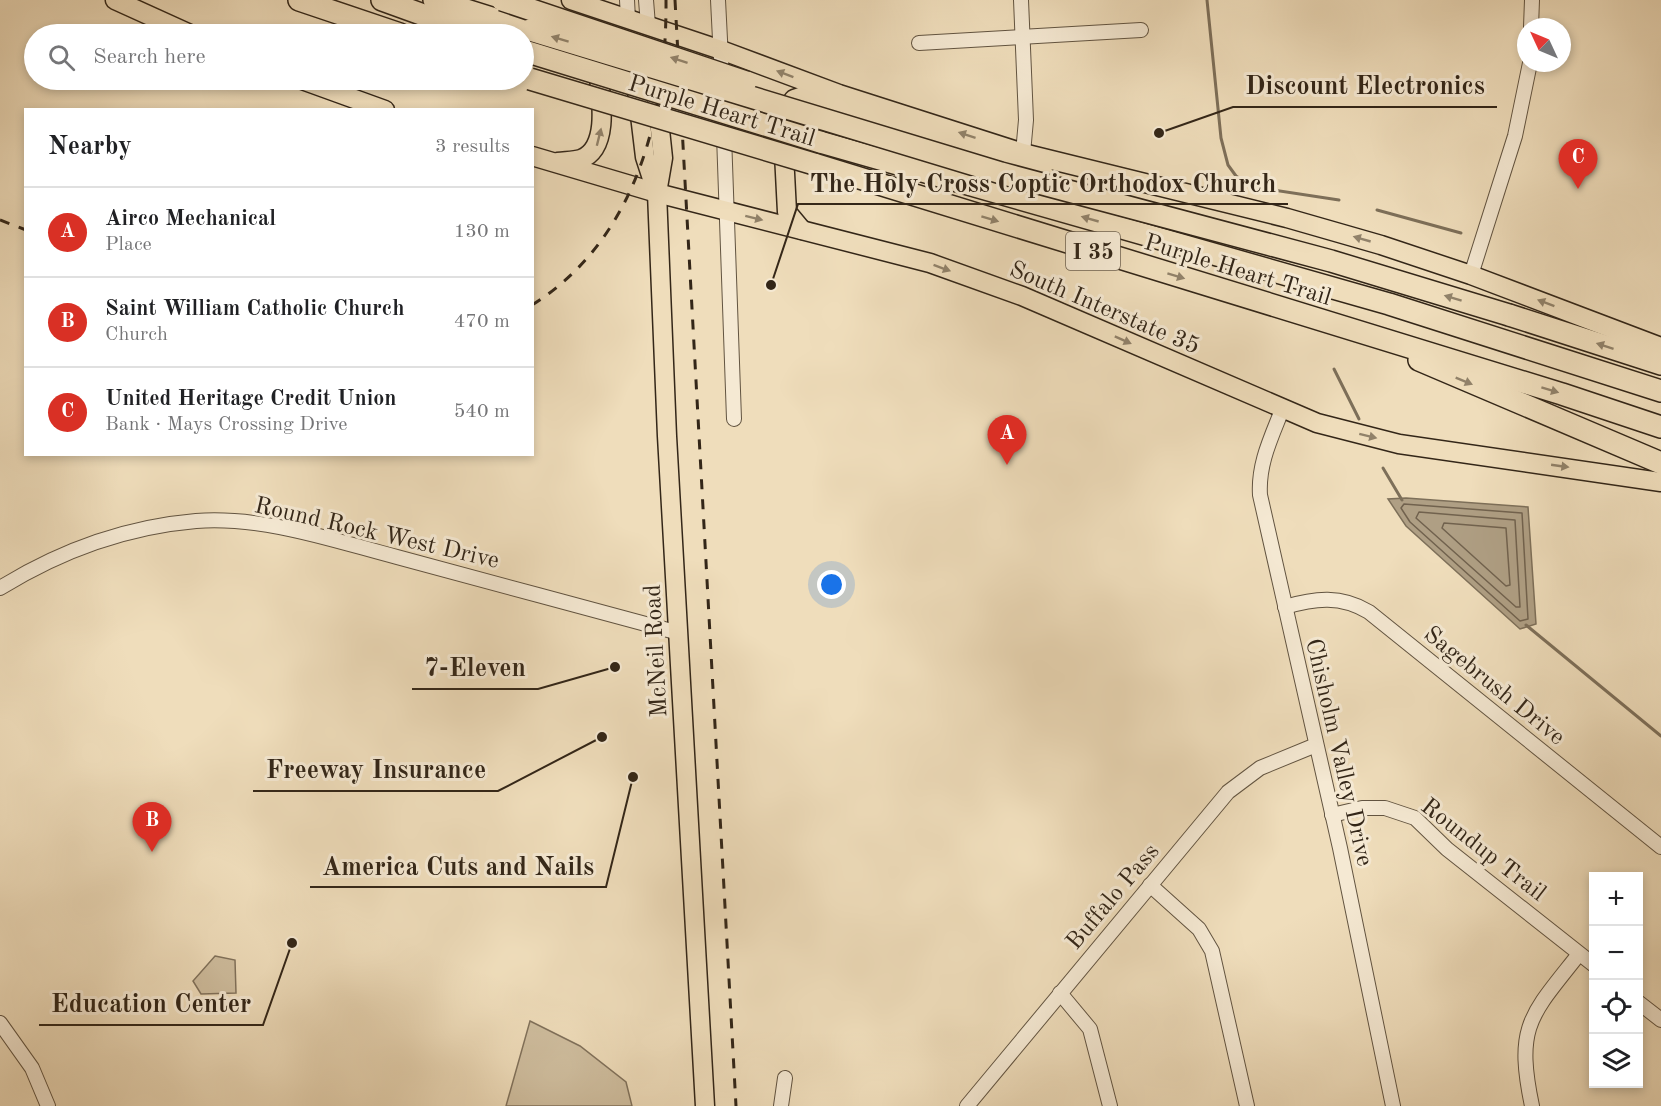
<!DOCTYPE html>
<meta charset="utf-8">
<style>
body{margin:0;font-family:"Old Standard TT",serif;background:#f6f6f6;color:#202124}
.controls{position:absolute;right:18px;bottom:18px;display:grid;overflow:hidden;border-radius:0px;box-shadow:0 3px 9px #0003}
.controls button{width:54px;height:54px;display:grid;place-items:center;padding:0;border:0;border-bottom:2px solid #e0e0e0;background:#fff;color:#202124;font:30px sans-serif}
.compass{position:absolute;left:1517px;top:18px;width:54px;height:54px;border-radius:50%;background:#fff;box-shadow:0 3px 9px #0003;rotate:314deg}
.you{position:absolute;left:832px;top:585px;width:21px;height:21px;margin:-15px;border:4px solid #fff;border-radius:50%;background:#1a73e8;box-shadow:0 0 0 9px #1a73e833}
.badge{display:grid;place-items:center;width:39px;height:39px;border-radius:50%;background:#d93025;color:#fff;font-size:20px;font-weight:700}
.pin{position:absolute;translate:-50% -50px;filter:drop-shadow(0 2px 3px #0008)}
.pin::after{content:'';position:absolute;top:32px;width:21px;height:18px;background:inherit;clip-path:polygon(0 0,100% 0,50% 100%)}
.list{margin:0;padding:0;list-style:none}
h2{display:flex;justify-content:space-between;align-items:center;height:78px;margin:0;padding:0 24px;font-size:26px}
h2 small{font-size:20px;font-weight:400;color:#757577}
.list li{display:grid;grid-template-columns:39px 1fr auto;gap:18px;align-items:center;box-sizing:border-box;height:90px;padding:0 24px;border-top:2px solid #e0e0e0}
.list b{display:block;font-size:22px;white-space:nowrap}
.list p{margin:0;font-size:20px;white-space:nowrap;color:#757577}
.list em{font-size:20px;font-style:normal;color:#757577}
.icon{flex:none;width:33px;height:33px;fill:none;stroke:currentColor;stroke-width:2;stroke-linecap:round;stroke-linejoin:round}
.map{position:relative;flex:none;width:1661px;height:1106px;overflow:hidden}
.search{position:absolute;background:#fff;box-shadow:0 3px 9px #0003;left:24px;top:24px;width:510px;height:66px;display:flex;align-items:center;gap:15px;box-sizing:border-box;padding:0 21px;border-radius:33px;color:#757577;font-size:22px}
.panel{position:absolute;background:#fff;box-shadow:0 3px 9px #0003;left:24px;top:108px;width:510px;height:348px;border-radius:0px}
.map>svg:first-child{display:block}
</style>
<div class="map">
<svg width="1661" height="1106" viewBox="0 0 1661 1106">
<rect width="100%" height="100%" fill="#efddbb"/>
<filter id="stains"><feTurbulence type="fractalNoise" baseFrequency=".00333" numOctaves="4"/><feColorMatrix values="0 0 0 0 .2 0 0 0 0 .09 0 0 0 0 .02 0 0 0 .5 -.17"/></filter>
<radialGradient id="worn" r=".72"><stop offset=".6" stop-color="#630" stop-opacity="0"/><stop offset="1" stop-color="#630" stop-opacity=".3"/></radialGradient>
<g fill="#cfbe9f" stroke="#81725c" stroke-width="1.5">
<path d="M215,956L235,960L236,993L201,994L193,981Z"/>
<path d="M530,1021L580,1046L626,1082L632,1106H506Z"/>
</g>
<path fill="#af9f84" stroke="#7d6f59" stroke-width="1.5" d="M1406,498L1528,507L1536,624L1520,629L1406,526L1388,499Z"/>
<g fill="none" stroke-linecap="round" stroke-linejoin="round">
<g stroke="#71624e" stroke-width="1.5">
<path d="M1404,504L1522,513L1528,619L1520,621L1410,522L1401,508Z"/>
<path d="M1419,512L1515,520L1520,607H1516L1416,518Z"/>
<path d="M1444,523L1506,528L1510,585L1506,586L1442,528Z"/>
</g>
<g stroke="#7d6f59" stroke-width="3">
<path d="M1207,0L1221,138L1228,165L1236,176L1253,187L1339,200"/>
<path d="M1237,177L1243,189"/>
<path d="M1377,210L1461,233"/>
<path d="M1334,369L1359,419"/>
<path d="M1383,468L1402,500"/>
<path d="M1526,625L1661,736"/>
</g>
<defs>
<g id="minor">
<path d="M627,0L628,19"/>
<path d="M646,0L648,25"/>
<path d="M718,0L722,79"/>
<path d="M1021,0L1026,120L1023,153"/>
<path d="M1531,27L1532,0"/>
<path d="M919,43L1141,30"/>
<path d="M723,107L734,419"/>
<path d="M1471,275L1515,136L1530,63"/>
<path d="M1282,410C1271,438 1258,464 1260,495L1340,848L1393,1106"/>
<path d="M0,588C60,551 125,527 196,521C264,516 332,540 397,557C491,582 585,608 679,633"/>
<path d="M1285,607C1315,598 1341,595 1369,612L1661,847"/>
<path d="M1332,815L1362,808H1385L1415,818L1447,849L1594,965"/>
<path d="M1150,885L1199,929L1212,951L1247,1106"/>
<path d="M1060,993L1090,1029L1110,1106"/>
<path d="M1638,1002L1661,1020"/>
<path d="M0,1023L32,1068L48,1106"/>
<path d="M781,1106L785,1078"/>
<path d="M967,1106L1228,792L1260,768L1316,745"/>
<path d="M1532,1106C1515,1025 1531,1015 1579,954"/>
</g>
<g id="major">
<path d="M115,0L190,34"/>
<path d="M571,0L721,50L839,94L1023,153L1287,218L1381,245L1471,275L1661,347"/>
<path d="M652,54L663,158L657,193L667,436L705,1106"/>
<path d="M635,74L645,157L656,191"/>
<path d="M302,80L385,110"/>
<path d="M532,156L657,193L930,263L1022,296L1317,423L1399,444L1661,482"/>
<path d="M558,162C565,161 574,161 581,159C613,147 599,87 597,60"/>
<path d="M802,230L787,212L782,115L794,99L806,95H829"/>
</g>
<g id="highway">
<path d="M299,0L400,34"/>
<path d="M382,0L476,34"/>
<path d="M434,0L530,30"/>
<path d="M815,103L1043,175"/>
<path d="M820,142L1389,304L1661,391"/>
<path d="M814,164L1562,394L1661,427"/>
<path d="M1509,315L1661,364"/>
<path d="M1419,360L1661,463"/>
</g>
</defs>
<use href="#minor" stroke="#625441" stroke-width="16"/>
<use href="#major" stroke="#332618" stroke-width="21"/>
<use href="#highway" stroke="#332618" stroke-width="24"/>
<use href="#minor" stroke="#f5e9d3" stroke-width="14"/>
<use href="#major" stroke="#efddbb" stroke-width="18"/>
<use href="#highway" stroke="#efddbb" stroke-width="21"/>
<g stroke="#332618" stroke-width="3" stroke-dasharray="10 10" stroke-linecap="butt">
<path d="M675,0L736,1106"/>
<path d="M0,220L26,230"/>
<path d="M532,305C636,240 667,115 666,0"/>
</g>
<defs>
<g id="highway-bridge">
<path d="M502,0L746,82"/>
<path d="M530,30L1001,173L1331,261L1509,315"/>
<path d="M528,52L820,142"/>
<path d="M530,79L814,164"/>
</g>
</defs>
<use href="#highway-bridge" stroke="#332618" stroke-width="24" stroke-linecap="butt"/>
<use href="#highway-bridge" stroke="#efddbb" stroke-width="21"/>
</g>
<defs><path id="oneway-solid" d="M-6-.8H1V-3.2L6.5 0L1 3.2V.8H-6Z" transform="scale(1.5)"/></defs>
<g fill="#91826a">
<use href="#oneway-solid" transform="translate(560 39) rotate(-163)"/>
<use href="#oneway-solid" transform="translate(679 60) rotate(-162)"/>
<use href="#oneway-solid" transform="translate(785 74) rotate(-159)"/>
<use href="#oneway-solid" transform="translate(967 135) rotate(-162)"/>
<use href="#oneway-solid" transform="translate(599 137) rotate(-76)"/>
<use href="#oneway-solid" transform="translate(754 218) rotate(14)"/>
<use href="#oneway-solid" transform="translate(990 219) rotate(17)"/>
<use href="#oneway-solid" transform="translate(1090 219) rotate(-164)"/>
<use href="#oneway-solid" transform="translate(1362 239) rotate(-164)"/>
<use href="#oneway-solid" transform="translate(942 268) rotate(20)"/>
<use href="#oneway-solid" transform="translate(1176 276) rotate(17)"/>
<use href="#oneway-solid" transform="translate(1453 298) rotate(-163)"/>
<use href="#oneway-solid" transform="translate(1546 303) rotate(-159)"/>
<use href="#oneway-solid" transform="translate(1123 340) rotate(24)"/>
<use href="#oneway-solid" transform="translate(1605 346) rotate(-162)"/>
<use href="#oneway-solid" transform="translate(1464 381) rotate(22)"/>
<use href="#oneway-solid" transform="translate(1550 390) rotate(17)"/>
<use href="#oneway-solid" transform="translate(1368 436) rotate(14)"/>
<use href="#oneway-solid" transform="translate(1560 466) rotate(8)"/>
</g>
<g text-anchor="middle" stroke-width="6" stroke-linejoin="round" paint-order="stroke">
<rect fill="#f5e9d3" stroke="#6d6050" stroke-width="1.5" x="1066" y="232" width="54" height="38" rx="4.5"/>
<g font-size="22" font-weight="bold" fill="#332618">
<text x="1093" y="259">I 35</text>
</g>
<g font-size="24" fill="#332618" stroke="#f5e9d3">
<text transform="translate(722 110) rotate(17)" y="8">Purple Heart Trail</text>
<text transform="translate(1238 269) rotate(17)" y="8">Purple Heart Trail</text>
<text transform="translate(1105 307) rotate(23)" y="8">South Interstate 35</text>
<text transform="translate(377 532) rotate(13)" y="8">Round Rock West Drive</text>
<text transform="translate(655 651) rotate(-93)" y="8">McNeil Road</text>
<text transform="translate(1495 685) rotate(39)" y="8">Sagebrush Drive</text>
<text transform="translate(1340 752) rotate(77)" y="8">Chisholm Valley Drive</text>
<text transform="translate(1484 849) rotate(38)" y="8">Roundup Trail</text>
<text transform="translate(1112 896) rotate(-50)" y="8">Buffalo Pass</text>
</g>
</g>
<path fill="none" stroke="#332618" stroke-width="2" d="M1159 133L1233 107H1497M771 285L798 204H1288M615 667L538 689H412M602 737L498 791H253M633 777L606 887H310M292 943L263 1025H39"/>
<g fill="#332618" stroke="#f5e9d3" stroke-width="2">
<circle cx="1159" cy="133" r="6"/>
<circle cx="771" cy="285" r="6"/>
<circle cx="615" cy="667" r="6"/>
<circle cx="602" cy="737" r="6"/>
<circle cx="633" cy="777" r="6"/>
<circle cx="292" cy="943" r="6"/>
</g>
<g font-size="26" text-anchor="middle" font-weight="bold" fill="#332618" stroke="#f5e9d3" stroke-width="6" stroke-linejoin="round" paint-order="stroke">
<text x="1365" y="94">Discount Electronics</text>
<text x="1043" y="192">The Holy Cross Coptic Orthodox Church</text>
<text x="475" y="676">7-Eleven</text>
<text x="376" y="778">Freeway Insurance</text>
<text x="458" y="875">America Cuts and Nails</text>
<text x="151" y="1012">Education Center</text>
</g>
<rect width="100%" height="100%" filter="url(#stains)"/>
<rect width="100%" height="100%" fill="url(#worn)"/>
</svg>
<div class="controls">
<button>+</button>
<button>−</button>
<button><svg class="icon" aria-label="locate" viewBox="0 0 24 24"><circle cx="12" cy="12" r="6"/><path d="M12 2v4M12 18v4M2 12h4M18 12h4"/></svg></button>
<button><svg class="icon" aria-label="layers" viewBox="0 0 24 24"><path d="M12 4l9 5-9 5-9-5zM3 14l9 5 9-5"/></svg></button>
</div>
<svg class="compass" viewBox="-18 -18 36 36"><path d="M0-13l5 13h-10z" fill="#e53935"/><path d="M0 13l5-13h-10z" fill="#757577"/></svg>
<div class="you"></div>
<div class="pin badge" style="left:1007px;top:465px">A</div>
<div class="pin badge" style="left:152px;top:852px">B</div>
<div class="pin badge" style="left:1578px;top:189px">C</div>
<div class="search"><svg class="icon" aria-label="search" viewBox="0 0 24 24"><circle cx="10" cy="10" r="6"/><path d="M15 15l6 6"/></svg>Search here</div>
<section class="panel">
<h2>Nearby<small>3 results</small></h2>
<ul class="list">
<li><span class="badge">A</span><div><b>Airco Mechanical</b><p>Place</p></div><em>130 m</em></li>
<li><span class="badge">B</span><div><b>Saint William Catholic Church</b><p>Church</p></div><em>470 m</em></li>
<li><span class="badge">C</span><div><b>United Heritage Credit Union</b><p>Bank · Mays Crossing Drive</p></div><em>540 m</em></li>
</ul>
</section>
</div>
